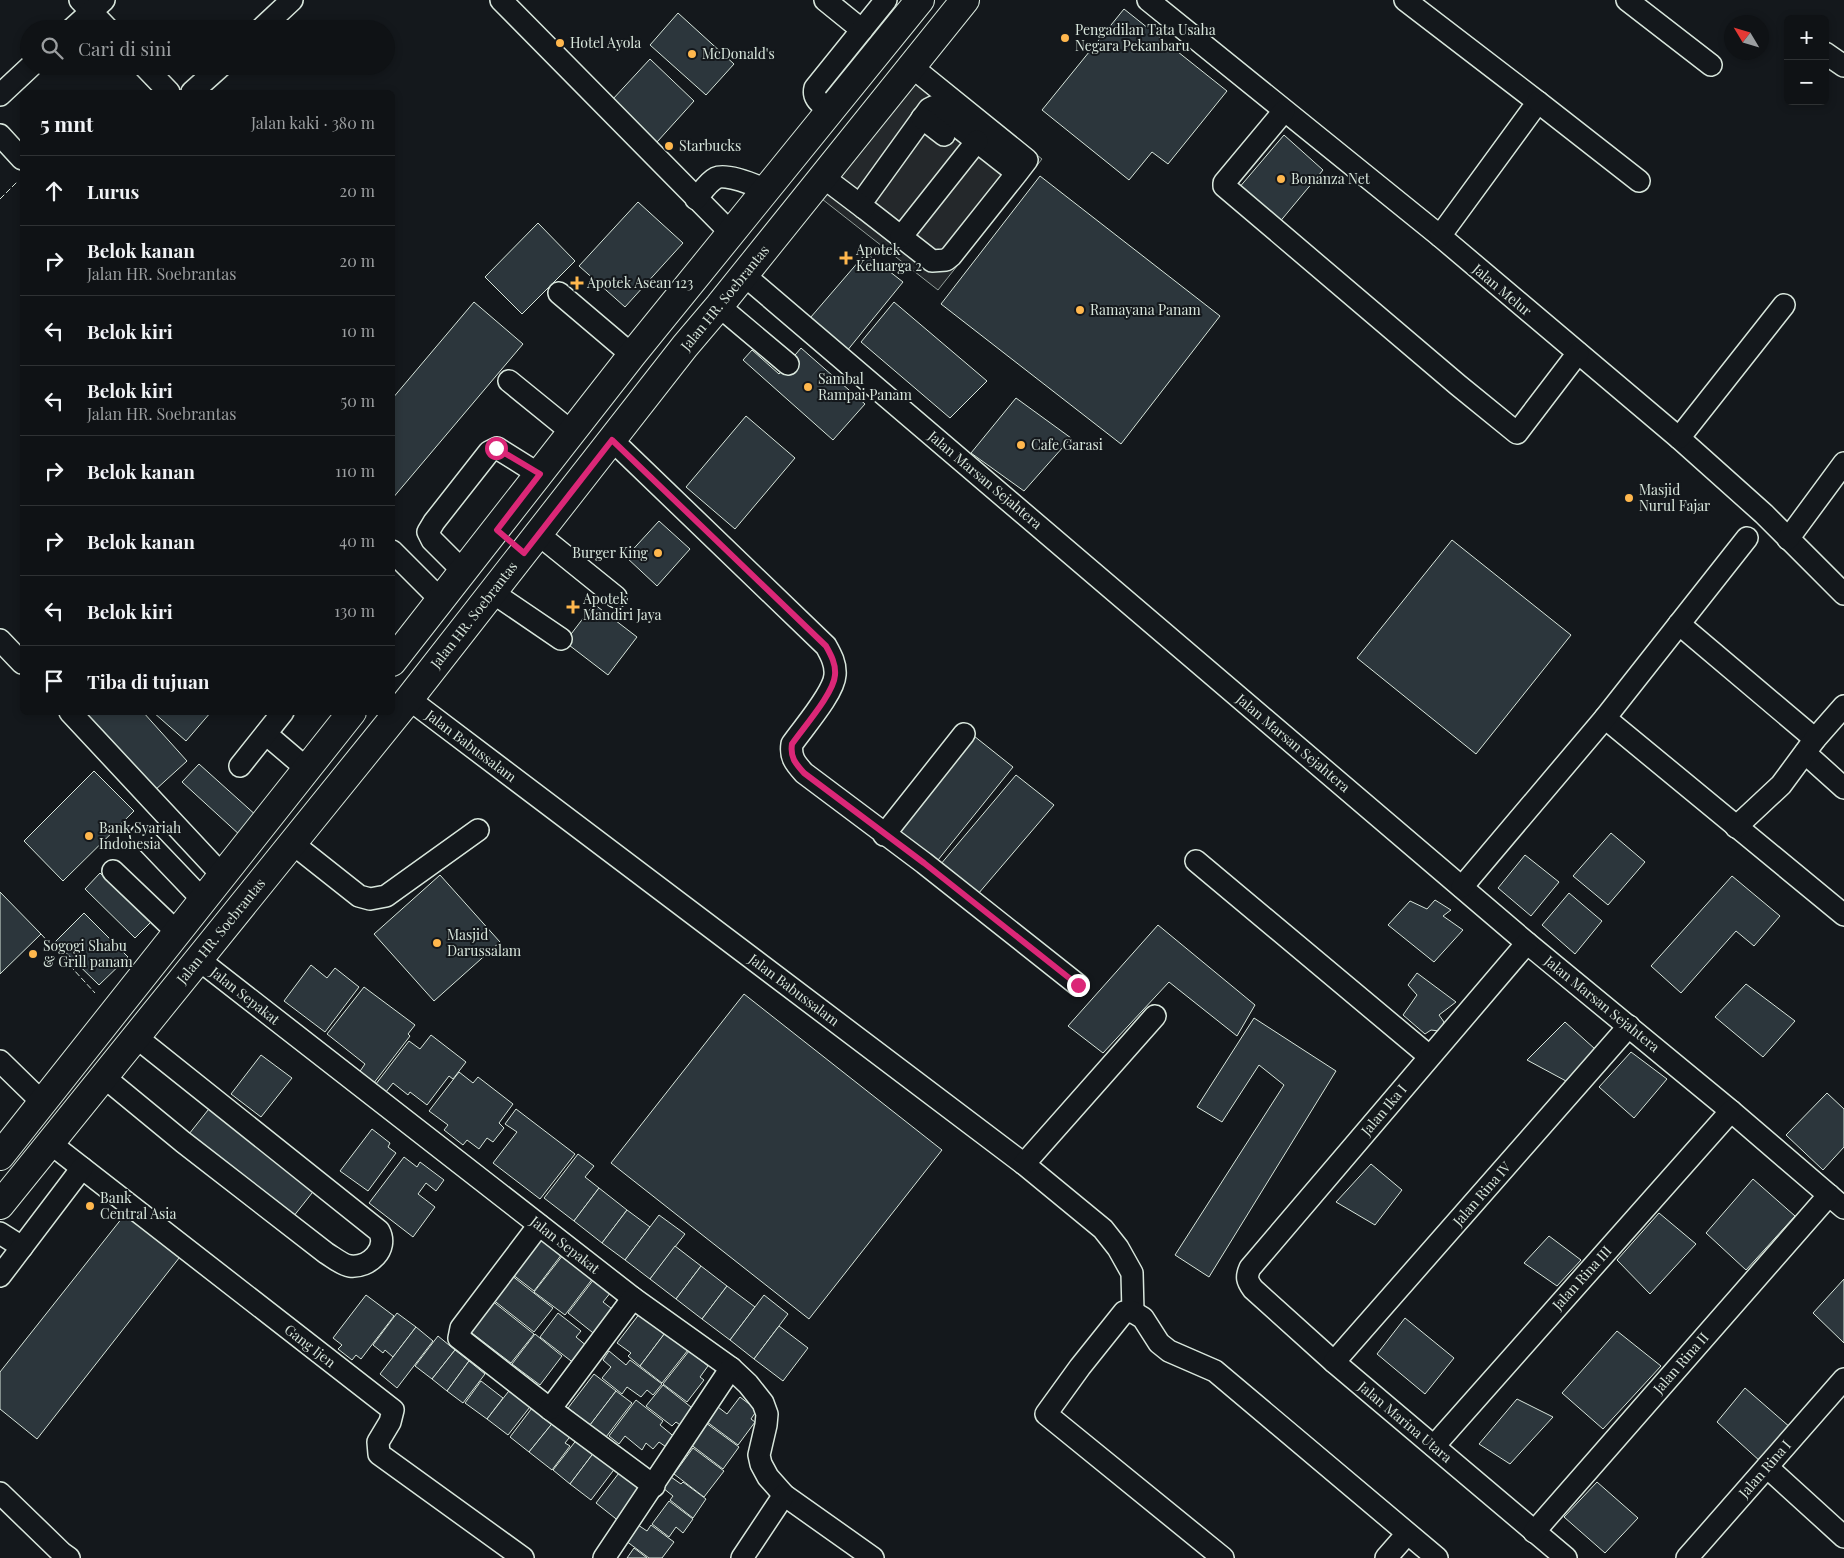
<!DOCTYPE html>
<html lang="id">
<meta charset="utf-8">
<style>
body{margin:0;font-family:"Playfair Display",serif;background:#1d2022;color:#f1f3f6}
.controls{position:absolute;right:15px;top:15px;display:grid;overflow:hidden;border-radius:8px;box-shadow:0 2px 8px #0003}
.controls button{width:45px;height:45px;display:grid;place-items:center;padding:0;border:0;border-bottom:1px solid #2f3234;background:#0f1215;color:#f1f3f6;font:25px sans-serif}
.compass{position:absolute;left:1724px;top:15px;width:45px;height:45px;border-radius:50%;background:#0f1215;box-shadow:0 2px 8px #0003;rotate:308deg}
.stop{position:absolute;width:15px;height:15px;margin:-11px;border:4px solid #db2777;border-radius:50%;background:#fff}
.stop.end{background:#db2777;border-color:#fff;box-shadow:0 1px 5px #0008}
.list{margin:0;padding:0;list-style:none}
h2{display:flex;justify-content:space-between;align-items:center;height:65px;margin:0;padding:0 20px;font-size:21px}
h2 small{font-size:16px;font-weight:400;color:#9b9ea0}
.list li{display:grid;grid-template-columns:32px 1fr auto;gap:15px;align-items:center;box-sizing:border-box;height:70px;padding:0 20px;border-top:1px solid #2f3234}
.list b{display:block;font-size:19px;white-space:nowrap}
.list p{margin:0;font-size:16px;white-space:nowrap;color:#9b9ea0}
.list em{font-size:16px;font-style:normal;color:#9b9ea0}
.icon{flex:none;width:28px;height:28px;fill:none;stroke:currentColor;stroke-width:2;stroke-linecap:round;stroke-linejoin:round}
.map{position:relative;flex:none;width:1844px;height:1558px;overflow:hidden}
.search{position:absolute;background:#0f1215;box-shadow:0 2px 8px #0003;left:20px;top:20px;width:375px;height:55px;display:flex;align-items:center;gap:12px;box-sizing:border-box;padding:0 18px;border-radius:28px;color:#9b9ea0;font-size:19px}
.panel{position:absolute;background:#0f1215;box-shadow:0 2px 8px #0003;left:20px;top:90px;width:375px;height:625px;border-radius:8px}
.map>svg:first-child{display:block}
</style>
<div class="map">
<svg width="1844" height="1558" viewBox="0 0 1844 1558">
<rect width="100%" height="100%" fill="#14181c"/>
<path fill="#24282b" stroke="#939e99" d="M926,68L1042,159L938,290L822,199Z"/>
<g fill="#2c363c" stroke="#d8e6dc">
<path d="M1124,9L1227,91L1168,164L1152,152L1129,180L1042,110Z"/>
<path d="M678,13L734,64L706,95L650,45Z"/>
<path d="M650,59L694,101L657,142L612,100Z"/>
<path d="M1284,135L1323,170L1278,224L1238,189Z"/>
<path d="M1040,176L1220,316L1121,444L941,304Z"/>
<path d="M638,202L683,243L625,307L579,266Z"/>
<path d="M538,223L575,261L522,314L485,277Z"/>
<path d="M866,253L903,282L842,357L804,325Z"/>
<path d="M474,302L523,344L392,499V399Z"/>
<path d="M894,302L987,381L950,418L861,342Z"/>
<path d="M801,348L865,404L833,440L743,360L752,350L779,374Z"/>
<path d="M1016,398L1071,438L1024,491L971,453Z"/>
<path d="M746,416L795,458L735,529L686,487Z"/>
<path d="M659,521L690,549L657,586L626,557Z"/>
<path d="M1452,540L1571,635L1476,754L1357,658Z"/>
<path d="M594,604L637,637L608,675L565,642Z"/>
<path d="M83,712H143L187,761L154,791Z"/>
<path d="M153,712H211L186,741Z"/>
<path d="M974,736L1013,767L938,860L897,833Z"/>
<path d="M199,764L258,817L241,836L182,782Z"/>
<path d="M94,771L134,811L63,881L24,841Z"/>
<path d="M1016,775L1054,805L978,894L940,865Z"/>
<path d="M1611,833L1645,862L1608,905L1573,876Z"/>
<path d="M1525,855L1559,882L1531,916L1498,888Z"/>
<path d="M100,873L151,922L135,938L85,889Z"/>
<path d="M440,875L500,942L434,1001L374,934Z"/>
<path d="M1732,876L1780,916L1754,946L1736,931L1681,993L1651,966Z"/>
<path d="M0,892L41,934L0,974Z"/>
<path d="M1569,893L1602,921L1575,954L1542,925Z"/>
<path d="M1435,900L1451,910L1443,916L1463,930L1434,962L1388,925L1410,901L1427,909Z"/>
<path d="M84,913L128,957L99,985L55,942Z"/>
<path d="M1158,925L1255,1005L1237,1036L1169,982L1103,1053L1068,1026Z"/>
<path d="M311,965L327,978L335,968L359,987L325,1032L284,1001Z"/>
<path d="M1417,973L1456,1002L1439,1015L1444,1022L1439,1031L1431,1030L1425,1034L1403,1015L1417,995L1408,985Z"/>
<path d="M1746,984L1795,1021L1763,1057L1715,1017Z"/>
<path d="M364,987L415,1025L408,1034L410,1036L370,1088L356,1077L365,1064L327,1034Z"/>
<path d="M744,994L942,1150L809,1319L611,1163Z"/>
<path d="M1254,1018L1336,1071L1209,1277L1175,1255L1284,1085L1259,1065L1222,1122L1197,1107Z"/>
<path d="M1565,1022L1595,1049L1566,1081L1527,1060Z"/>
<path d="M431,1035L466,1062L453,1079L449,1076L427,1105L410,1092L408,1095L393,1083L382,1097L372,1089L409,1041L420,1049Z"/>
<path d="M1631,1052L1667,1079L1634,1118L1599,1087Z"/>
<path d="M261,1055L292,1078L261,1117L231,1094Z"/>
<path d="M459,1072L473,1083L478,1077L513,1104L499,1123L504,1128L493,1142L487,1138L479,1149L467,1140L463,1145L444,1130L448,1125L429,1111Z"/>
<path d="M1827,1093L1844,1109V1147L1823,1170L1786,1135Z"/>
<path d="M212,1105L316,1188L293,1217L189,1134Z"/>
<path d="M516,1109L575,1154L540,1199L493,1163L517,1132L505,1124Z"/>
<path d="M372,1129L390,1143L388,1147L396,1153L368,1191L340,1171Z"/>
<path d="M578,1154L594,1166L585,1177L599,1188L574,1221L544,1198Z"/>
<path d="M404,1157L417,1167L420,1162L444,1180L436,1191L426,1183L418,1194L435,1207L413,1237L369,1203Z"/>
<path d="M1371,1164L1402,1190L1375,1225L1336,1202Z"/>
<path d="M1753,1179L1795,1216L1746,1270L1706,1233Z"/>
<path d="M599,1188L627,1210L602,1243L574,1221Z"/>
<path d="M130,1208L183,1253L37,1439L0,1409V1372Z"/>
<path d="M627,1210L650,1227L625,1260L602,1243Z"/>
<path d="M1659,1213L1696,1244L1650,1294L1617,1260Z"/>
<path d="M659,1215L685,1234L650,1279L625,1260Z"/>
<path d="M536,1234L562,1254L534,1291L508,1271Z"/>
<path d="M1549,1236L1581,1260L1557,1286L1524,1263Z"/>
<path d="M675,1246L701,1266L676,1299L650,1279Z"/>
<path d="M563,1255L593,1278L565,1315L534,1292Z"/>
<path d="M701,1266L727,1286L702,1319L676,1299Z"/>
<path d="M511,1275L553,1308L534,1332L492,1299Z"/>
<path d="M594,1279L611,1292L603,1302L616,1312L597,1336L568,1313Z"/>
<path d="M1844,1279V1343L1813,1313Z"/>
<path d="M727,1286L755,1307L730,1340L702,1319Z"/>
<path d="M366,1295L394,1316L361,1359L356,1355L352,1360L338,1349L342,1345L333,1338Z"/>
<path d="M764,1295L788,1314L754,1359L730,1340Z"/>
<path d="M491,1300L534,1334L511,1363L468,1330Z"/>
<path d="M397,1313L416,1327L393,1357L385,1350L383,1353L373,1345Z"/>
<path d="M558,1313L581,1331L576,1337L588,1347L575,1364L540,1337Z"/>
<path d="M640,1313L665,1333L640,1366L628,1356L631,1353L617,1343Z"/>
<path d="M1405,1318L1454,1358L1425,1394L1377,1354Z"/>
<path d="M779,1326L808,1348L783,1381L754,1359Z"/>
<path d="M416,1327L433,1341L397,1388L380,1374Z"/>
<path d="M1617,1331L1661,1366L1603,1429L1562,1393Z"/>
<path d="M665,1333L688,1350L662,1383L640,1366Z"/>
<path d="M535,1334L562,1356L540,1385L512,1364Z"/>
<path d="M438,1336L455,1350L432,1379L415,1366Z"/>
<path d="M455,1350L469,1361L447,1391L432,1379Z"/>
<path d="M609,1351L626,1365L630,1360L662,1384L653,1395L647,1390L641,1397L627,1387L622,1394L602,1378L611,1367L603,1360Z"/>
<path d="M689,1351L708,1366L700,1377L704,1380L687,1402L663,1384Z"/>
<path d="M469,1361L485,1374L463,1403L447,1391Z"/>
<path d="M594,1374L616,1391L590,1425L568,1408Z"/>
<path d="M481,1381L503,1398L487,1419L465,1403Z"/>
<path d="M663,1385L696,1411L683,1427L676,1422L672,1426L646,1406Z"/>
<path d="M512,1387L533,1403L508,1435L487,1419Z"/>
<path d="M1745,1388L1791,1428L1761,1462L1717,1422Z"/>
<path d="M616,1391L632,1403L606,1437L590,1425Z"/>
<path d="M740,1397L757,1410L751,1419L755,1422L738,1445L707,1422L718,1407L727,1414Z"/>
<path d="M1517,1399L1553,1417L1510,1464L1479,1444Z"/>
<path d="M636,1400L663,1421L660,1425L677,1439L669,1449L659,1442L653,1449L646,1443L642,1450L625,1436L619,1444L609,1436Z"/>
<path d="M535,1404L555,1420L529,1452L510,1437Z"/>
<path d="M555,1420L573,1433L565,1443L570,1446L552,1470L529,1452Z"/>
<path d="M706,1423L739,1447L723,1469L690,1444Z"/>
<path d="M578,1438L595,1451L570,1484L553,1470Z"/>
<path d="M693,1448L724,1471L704,1497L674,1474Z"/>
<path d="M595,1451L616,1467L591,1500L570,1484Z"/>
<path d="M622,1469L643,1486L620,1522L596,1503Z"/>
<path d="M671,1477L681,1484L683,1482L706,1499L693,1518L670,1500L673,1496L663,1488Z"/>
<path d="M1597,1482L1638,1518L1605,1553L1564,1517Z"/>
<path d="M669,1501L693,1519L683,1533L676,1527L669,1537L652,1524Z"/>
<path d="M638,1525L647,1531L651,1525L674,1542L662,1558H649L626,1541Z"/>
<path d="M634,1548L647,1558H627Z"/>
</g>
<g fill="none" stroke-linecap="round" stroke-linejoin="round">
<defs>
<g id="minor">
<path d="M80,0L108,29"/>
<path d="M501,0L731,233"/>
<path d="M825,0L862,30"/>
<path d="M1148,0L1440,236L1679,438L1764,514L1844,594"/>
<path d="M1405,0L1538,102L1440,236"/>
<path d="M1627,0L1711,65"/>
<path d="M72,29L104,0"/>
<path d="M261,29L292,0"/>
<path d="M1825,53L1844,66"/>
<path d="M144,66L169,92"/>
<path d="M912,67L1027,160L1017,173L951,256L946,260L932,261L864,208L862,203L864,199L929,109L933,107L1017,173"/>
<path d="M192,92L221,66"/>
<path d="M0,95L31,66"/>
<path d="M1538,102L1639,181"/>
<path d="M829,111C822,104 812,99 815,88L886,0"/>
<path d="M1284,111L1224,183V186L1458,385L1517,433L1578,353"/>
<path d="M922,118L944,135"/>
<path d="M0,135L22,159"/>
<path d="M823,177L864,208"/>
<path d="M696,199C702,192 708,182 716,178C726,173 755,185 766,190"/>
<path d="M901,237L977,141"/>
<path d="M744,275L1527,943L1731,1111L1844,1208"/>
<path d="M559,293L632,355"/>
<path d="M719,306L788,364"/>
<path d="M509,381L573,433"/>
<path d="M1679,438L1784,305"/>
<path d="M612,440L826,646C831,655 836,664 835,675C834,693 803,728 792,744C790,757 795,763 804,773L924,863L1078,985"/>
<path d="M538,534L616,597"/>
<path d="M1788,539L1844,463"/>
<path d="M392,551L440,599"/>
<path d="M463,571L432,540L428,532L434,522L489,452L497,448L540,475"/>
<path d="M492,592L561,639"/>
<path d="M1679,624L1815,739"/>
<path d="M0,640L22,663"/>
<path d="M409,699L1024,1164L1103,1229L1118,1248L1132,1273L1133,1312"/>
<path d="M70,712L223,876"/>
<path d="M1605,718L1844,915"/>
<path d="M266,734L307,769"/>
<path d="M1805,753L1844,788"/>
<path d="M240,766L283,712"/>
<path d="M1736,827L1781,785L1815,739L1844,706"/>
<path d="M141,835L204,901"/>
<path d="M884,835L964,734"/>
<path d="M292,843L359,896L370,899L386,896L478,830"/>
<path d="M1196,861L1429,1056"/>
<path d="M113,871L178,933"/>
<path d="M1462,887L1605,718L1747,538"/>
<path d="M1527,943L1250,1268C1246,1277 1247,1281 1253,1289L1334,1362L1566,1558"/>
<path d="M198,959L633,1298L731,1368L748,1384L763,1403L767,1414L766,1425L759,1455L761,1464L768,1477L784,1495L873,1558"/>
<path d="M0,1061L42,1102"/>
<path d="M104,1077L183,1142L326,1253C333,1257 342,1265 350,1266C369,1268 389,1249 379,1231L136,1037"/>
<path d="M50,1143L393,1410L390,1422L378,1442L379,1454L523,1558"/>
<path d="M1024,1164L1155,1016"/>
<path d="M539,1225L461,1328L459,1338L550,1409L654,1486"/>
<path d="M0,1233L22,1247"/>
<path d="M0,1276L82,1168"/>
<path d="M1334,1362L1629,1026"/>
<path d="M550,1409L633,1298"/>
<path d="M1434,1446L1731,1111"/>
<path d="M1767,1467L1844,1537"/>
<path d="M0,1493L62,1553L69,1558"/>
<path d="M1534,1532L1829,1195"/>
<path d="M604,1558L731,1368"/>
<path d="M742,1558L784,1495"/>
<path d="M1223,1558L1046,1414L1080,1367L1124,1312H1133L1143,1318L1159,1343L1169,1351L1215,1371L1437,1558"/>
<path d="M1386,1558L1407,1534"/>
<path d="M1687,1558L1844,1379"/>
</g>
<g id="major">
<path d="M392,662L632,355L920,0"/>
<path d="M0,1156L352,712"/>
<path d="M0,1205L409,699L685,346L719,306L965,0"/>
</g>
</defs>
<use href="#minor" stroke="#d8e6dc" stroke-width="24"/>
<use href="#major" stroke="#d8e6dc" stroke-width="30"/>
<use href="#minor" stroke="#14181c" stroke-width="21"/>
<use href="#major" stroke="#14181c" stroke-width="28"/>
<g stroke="#d8e6dc" stroke-width="1" stroke-dasharray="6 2.5" stroke-linecap="butt">
<path d="M0,199L18,181"/>
<path d="M41,934L95,993"/>
</g>
</g>
<g fill="none" stroke-linecap="round" stroke-linejoin="round">
<path stroke="#db2777" stroke-width="6" d="M496,448L540,474L497,530L524,553L612,440L826,646C831,655 836,664 835,675C834,693 803,728 792,744C790,757 795,763 804,773L924,863L1078,985"/>
</g>
<g fill="#ffb74d" stroke="#14181c" stroke-width="2">
<circle cx="1065" cy="38" r="5"/>
<circle cx="560" cy="43" r="5"/>
<circle cx="692" cy="54" r="5"/>
<circle cx="669" cy="146" r="5"/>
<circle cx="1281" cy="179" r="5"/>
<path d="M843.5 250.5h5v5h5v5h-5v5h-5v-5h-5v-5h5z"/>
<path d="M574.5 275.5h5v5h5v5h-5v5h-5v-5h-5v-5h5z"/>
<circle cx="1080" cy="310" r="5"/>
<circle cx="808" cy="387" r="5"/>
<circle cx="1021" cy="445" r="5"/>
<circle cx="1629" cy="498" r="5"/>
<circle cx="658" cy="553" r="5"/>
<path d="M570.5 599.5h5v5h5v5h-5v5h-5v-5h-5v-5h5z"/>
<circle cx="89" cy="836" r="5"/>
<circle cx="437" cy="943" r="5"/>
<circle cx="33" cy="954" r="5"/>
<circle cx="90" cy="1206" r="5"/>
</g>
<g text-anchor="middle" stroke-width="4" stroke-linejoin="round" paint-order="stroke">
<g font-size="14" fill="#d8e6dc" stroke="#14181c" text-anchor="start">
<text x="1075" y="35">Pengadilan Tata Usaha<tspan x="1075" dy="16">Negara Pekanbaru</tspan></text>
<text x="570" y="48">Hotel Ayola</text>
<text x="702" y="59">McDonald's</text>
<text x="679" y="151">Starbucks</text>
<text x="1291" y="184">Bonanza Net</text>
<text x="856" y="255">Apotek<tspan x="856" dy="16">Keluarga 2</tspan></text>
<text x="587" y="288">Apotek Asean 123</text>
<text x="1090" y="315">Ramayana Panam</text>
<text x="818" y="384">Sambal<tspan x="818" dy="16">Rampai Panam</tspan></text>
<text x="1031" y="450">Cafe Garasi</text>
<text x="1639" y="495">Masjid<tspan x="1639" dy="16">Nurul Fajar</tspan></text>
<text x="648" y="558" text-anchor="end">Burger King</text>
<text x="583" y="604">Apotek<tspan x="583" dy="16">Mandiri Jaya</tspan></text>
<text x="99" y="833">Bank Syariah<tspan x="99" dy="16">Indonesia</tspan></text>
<text x="447" y="940">Masjid<tspan x="447" dy="16">Darussalam</tspan></text>
<text x="43" y="951">Sogogi Shabu<tspan x="43" dy="16">&amp; Grill panam</tspan></text>
<text x="100" y="1203">Bank<tspan x="100" dy="16">Central Asia</tspan></text>
</g>
<g font-size="14" fill="#d8e6dc" stroke="#14181c">
<text transform="translate(1502 290) rotate(40)" y="5">Jalan Melur</text>
<text transform="translate(725 298) rotate(-51)" y="5">Jalan HR. Soebrantas</text>
<text transform="translate(985 480) rotate(40)" y="5">Jalan Marsan Sejahtera</text>
<text transform="translate(474 615) rotate(-52)" y="5">Jalan HR. Soebrantas</text>
<text transform="translate(1293 743) rotate(40)" y="5">Jalan Marsan Sejahtera</text>
<text transform="translate(471 746) rotate(37)" y="5">Jalan Babussalam</text>
<text transform="translate(221 931) rotate(-51)" y="5">Jalan HR. Soebrantas</text>
<text transform="translate(794 990) rotate(37)" y="5">Jalan Babussalam</text>
<text transform="translate(245 996) rotate(38)" y="5">Jalan Sepakat</text>
<text transform="translate(1602 1004) rotate(39)" y="5">Jalan Marsan Sejahtera</text>
<text transform="translate(1384 1110) rotate(-50)" y="5">Jalan Ika I</text>
<text transform="translate(1482 1194) rotate(-49)" y="5">Jalan Rina IV</text>
<text transform="translate(565 1245) rotate(38)" y="5">Jalan Sepakat</text>
<text transform="translate(1582 1278) rotate(-48)" y="5">Jalan Rina III</text>
<text transform="translate(310 1346) rotate(38)" y="5">Gang Ijen</text>
<text transform="translate(1681 1363) rotate(-49)" y="5">Jalan Rina II</text>
<text transform="translate(1405 1422) rotate(40)" y="5">Jalan Marina Utara</text>
<text transform="translate(1765 1469) rotate(-49)" y="5">Jalan Rina I</text>
</g>
</g>
</svg>
<div class="controls">
<button>+</button>
<button>−</button>
</div>
<svg class="compass" viewBox="-18 -18 36 36"><path d="M0-13l5 13h-10z" fill="#e53935"/><path d="M0 13l5-13h-10z" fill="#9b9ea0"/></svg>
<div class="stop" style="left:496px;top:448px"></div>
<div class="stop end" style="left:1078px;top:985px"></div>
<div class="search"><svg class="icon" aria-label="search" viewBox="0 0 24 24"><circle cx="10" cy="10" r="6"/><path d="M15 15l6 6"/></svg>Cari di sini</div>
<section class="panel">
<h2>5 mnt<small>Jalan kaki · 380 m</small></h2>
<ul class="list">
<li><svg class="icon" aria-label="ahead" viewBox="0 0 24 24"><path d="M12 20V5M6 11l6-6 6 6"/></svg><div><b>Lurus</b></div><em>20 m</em></li>
<li><svg class="icon" aria-label="right" viewBox="0 0 24 24"><path d="M7 20v-9h11M14 6l5 5-5 5"/></svg><div><b>Belok kanan</b><p>Jalan HR. Soebrantas</p></div><em>20 m</em></li>
<li><svg class="icon" aria-label="left" viewBox="0 0 24 24"><path d="M17 20v-9H6M10 6l-5 5 5 5"/></svg><div><b>Belok kiri</b></div><em>10 m</em></li>
<li><svg class="icon" aria-label="left" viewBox="0 0 24 24"><path d="M17 20v-9H6M10 6l-5 5 5 5"/></svg><div><b>Belok kiri</b><p>Jalan HR. Soebrantas</p></div><em>50 m</em></li>
<li><svg class="icon" aria-label="right" viewBox="0 0 24 24"><path d="M7 20v-9h11M14 6l5 5-5 5"/></svg><div><b>Belok kanan</b></div><em>110 m</em></li>
<li><svg class="icon" aria-label="right" viewBox="0 0 24 24"><path d="M7 20v-9h11M14 6l5 5-5 5"/></svg><div><b>Belok kanan</b></div><em>40 m</em></li>
<li><svg class="icon" aria-label="left" viewBox="0 0 24 24"><path d="M17 20v-9H6M10 6l-5 5 5 5"/></svg><div><b>Belok kiri</b></div><em>130 m</em></li>
<li><svg class="icon" aria-label="arrive" viewBox="0 0 24 24"><path d="M6 21V4h12l-3 4 3 4H6"/></svg><div><b>Tiba di tujuan</b></div></li>
</ul>
</section>
</div>
